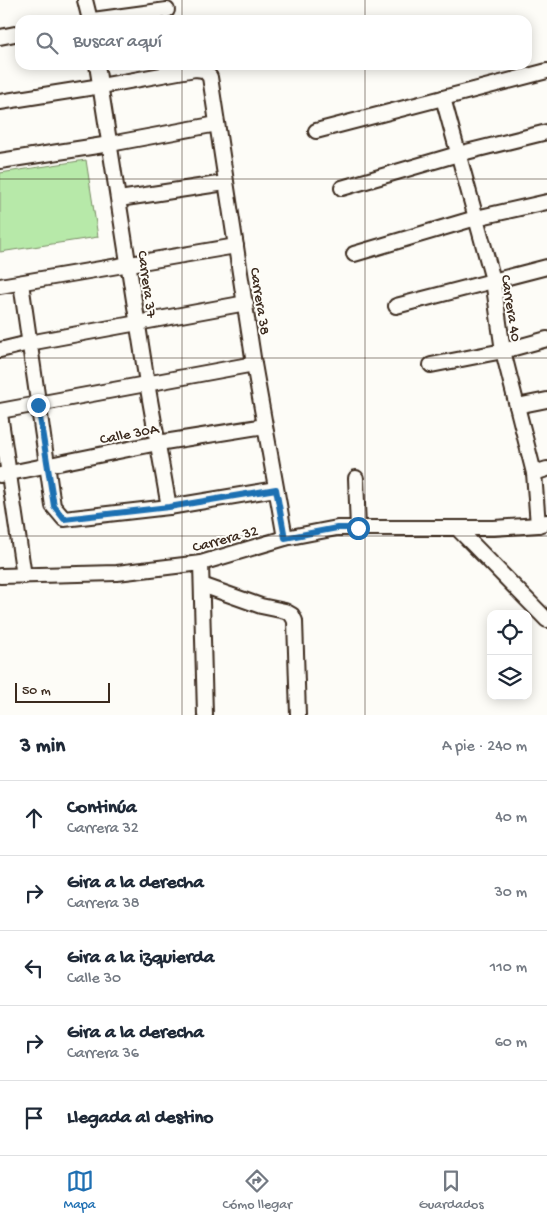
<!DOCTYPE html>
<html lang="es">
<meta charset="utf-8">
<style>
body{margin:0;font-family:"Gochi Hand",sans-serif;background:#f6f6f7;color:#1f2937}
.controls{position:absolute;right:15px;bottom:15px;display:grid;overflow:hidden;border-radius:10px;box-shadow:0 2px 12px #0003}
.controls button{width:45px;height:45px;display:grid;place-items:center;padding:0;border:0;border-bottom:1px solid #e0e1e3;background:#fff;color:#1f2937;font:25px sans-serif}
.scale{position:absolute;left:15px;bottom:12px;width:95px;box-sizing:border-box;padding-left:5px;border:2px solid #3b2a1e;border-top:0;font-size:14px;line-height:18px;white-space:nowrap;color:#3b2a1e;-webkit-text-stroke:4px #fdfcf7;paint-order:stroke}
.stop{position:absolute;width:15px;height:15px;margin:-11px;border:4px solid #1f6fb2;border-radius:50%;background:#fff}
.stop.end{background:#1f6fb2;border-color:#fff;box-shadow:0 1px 5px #0008}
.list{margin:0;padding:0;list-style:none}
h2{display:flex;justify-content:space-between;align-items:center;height:65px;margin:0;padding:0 20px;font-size:21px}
h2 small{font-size:16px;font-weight:400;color:#747a83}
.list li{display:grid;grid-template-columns:32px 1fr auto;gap:15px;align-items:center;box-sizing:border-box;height:75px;padding:0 20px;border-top:1px solid #e0e1e3}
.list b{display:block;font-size:19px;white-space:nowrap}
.list p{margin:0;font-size:16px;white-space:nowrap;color:#747a83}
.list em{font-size:16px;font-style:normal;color:#747a83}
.icon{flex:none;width:28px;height:28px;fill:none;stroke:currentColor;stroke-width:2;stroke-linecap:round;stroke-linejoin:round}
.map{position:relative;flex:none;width:547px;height:715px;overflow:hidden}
.search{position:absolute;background:#fff;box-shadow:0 2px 12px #0003;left:15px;right:15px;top:15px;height:55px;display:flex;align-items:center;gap:12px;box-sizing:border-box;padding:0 18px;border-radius:15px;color:#747a83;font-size:19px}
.sheet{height:440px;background:#fff}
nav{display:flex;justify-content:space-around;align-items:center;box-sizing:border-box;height:70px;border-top:1px solid #e0e1e3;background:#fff;font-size:14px;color:#747a83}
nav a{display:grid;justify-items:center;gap:2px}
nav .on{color:#1f6fb2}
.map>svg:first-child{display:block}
</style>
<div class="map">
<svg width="547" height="715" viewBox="0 0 547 715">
<rect width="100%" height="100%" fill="#fdfcf7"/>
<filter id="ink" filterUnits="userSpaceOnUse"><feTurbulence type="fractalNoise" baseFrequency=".02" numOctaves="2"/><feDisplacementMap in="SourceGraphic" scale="10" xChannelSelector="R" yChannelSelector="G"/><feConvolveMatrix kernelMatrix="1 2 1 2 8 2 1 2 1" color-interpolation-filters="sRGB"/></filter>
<g filter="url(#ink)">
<path fill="#b7e9a9" stroke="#798a64" d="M86,160L98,237L0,252V173Z"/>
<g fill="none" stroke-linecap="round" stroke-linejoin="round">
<defs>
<g id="minor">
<path d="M85,0L90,20"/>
<path d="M93,20L167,10"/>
<path d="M0,37L20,33"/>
<path d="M97,65L147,383L169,507"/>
<path d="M443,98L493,280L503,351L534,473L538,525"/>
<path d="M0,102L101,86L195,69L204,70L210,77L254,364L285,538"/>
<path d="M316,131L547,71"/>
<path d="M0,161L110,144L217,124"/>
<path d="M342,188L458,154L547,132"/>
<path d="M119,199L225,183"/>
<path d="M354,254L476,218L547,202"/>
<path d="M21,283L53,506L64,519L169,507L276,489"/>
<path d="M0,286L236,246"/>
<path d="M396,306L547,267"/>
<path d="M0,350L29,343L246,303"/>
<path d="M431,365L503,351L547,339"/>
<path d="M517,406L547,400"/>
<path d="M0,411L254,364"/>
<path d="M0,414L24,576"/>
<path d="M534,473L547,469"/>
<path d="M0,475L158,443L265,426"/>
<path d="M356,478L358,528"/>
<path d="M457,528L547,620"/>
<path d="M201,563L205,715"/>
<path d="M0,576L117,573L201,563L285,538L337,528H494L538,525L547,522"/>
<path d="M202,585L261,606L285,611L292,615L295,621L298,715"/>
</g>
</defs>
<use href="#minor" stroke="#3b2a1e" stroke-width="18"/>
<use href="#minor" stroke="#fdfcf7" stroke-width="14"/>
</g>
</g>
<g fill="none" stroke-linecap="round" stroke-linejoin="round" filter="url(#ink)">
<path stroke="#1f6fb2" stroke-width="6" d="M38,405L54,506L64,519L169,507L276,489L285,538L337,528H358"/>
</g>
<path fill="none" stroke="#3b2a1e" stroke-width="1" stroke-opacity="0.55" d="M182,0V20M365,0V20M182,65V715M365,65V715M0,179H547M0,358H547M0,536H547"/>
<g text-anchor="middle" stroke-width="4" stroke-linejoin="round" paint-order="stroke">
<g font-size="15" fill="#3b2a1e" stroke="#fdfcf7">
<text transform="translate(148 284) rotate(82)" y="5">Carrera 37</text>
<text transform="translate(261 301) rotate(81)" y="5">Carrera 38</text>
<text transform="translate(512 308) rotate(81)" y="5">Carrera 40</text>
<text transform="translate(129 433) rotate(-11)" y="5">Calle 30A</text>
<text transform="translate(225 538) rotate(-15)" y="5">Carrera 32</text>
</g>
</g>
</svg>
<div class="controls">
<button><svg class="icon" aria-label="locate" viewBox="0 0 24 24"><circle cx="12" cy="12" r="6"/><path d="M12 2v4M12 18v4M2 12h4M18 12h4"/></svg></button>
<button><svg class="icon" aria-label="layers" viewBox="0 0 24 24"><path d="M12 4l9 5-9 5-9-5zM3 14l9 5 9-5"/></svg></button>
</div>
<div class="scale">50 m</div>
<div class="stop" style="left:358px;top:528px"></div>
<div class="stop end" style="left:38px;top:405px"></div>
<div class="search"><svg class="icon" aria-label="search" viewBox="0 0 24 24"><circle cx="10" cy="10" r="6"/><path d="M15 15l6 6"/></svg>Buscar aquí</div>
</div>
<section class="sheet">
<h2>3 min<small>A pie · 240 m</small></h2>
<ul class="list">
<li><svg class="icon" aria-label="ahead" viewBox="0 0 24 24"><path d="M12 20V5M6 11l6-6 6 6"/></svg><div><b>Continúa</b><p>Carrera 32</p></div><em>40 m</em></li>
<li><svg class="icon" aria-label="right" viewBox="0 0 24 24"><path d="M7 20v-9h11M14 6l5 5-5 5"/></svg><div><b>Gira a la derecha</b><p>Carrera 38</p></div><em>30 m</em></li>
<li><svg class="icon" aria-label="left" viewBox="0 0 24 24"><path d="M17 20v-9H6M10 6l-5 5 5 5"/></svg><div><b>Gira a la izquierda</b><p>Calle 30</p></div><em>110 m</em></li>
<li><svg class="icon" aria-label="right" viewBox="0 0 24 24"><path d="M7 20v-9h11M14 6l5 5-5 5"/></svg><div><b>Gira a la derecha</b><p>Carrera 36</p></div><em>60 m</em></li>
<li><svg class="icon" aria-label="arrive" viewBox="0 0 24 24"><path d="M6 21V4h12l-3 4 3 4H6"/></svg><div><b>Llegada al destino</b></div></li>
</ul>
</section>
<nav>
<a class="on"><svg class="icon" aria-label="map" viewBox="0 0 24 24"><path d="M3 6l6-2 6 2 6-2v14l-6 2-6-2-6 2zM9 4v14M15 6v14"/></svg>Mapa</a>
<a><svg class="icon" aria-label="directions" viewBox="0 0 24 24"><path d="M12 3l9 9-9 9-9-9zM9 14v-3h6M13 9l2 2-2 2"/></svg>Cómo llegar</a>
<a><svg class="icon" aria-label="saved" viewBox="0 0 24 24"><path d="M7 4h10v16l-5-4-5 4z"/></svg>Guardados</a>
</nav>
